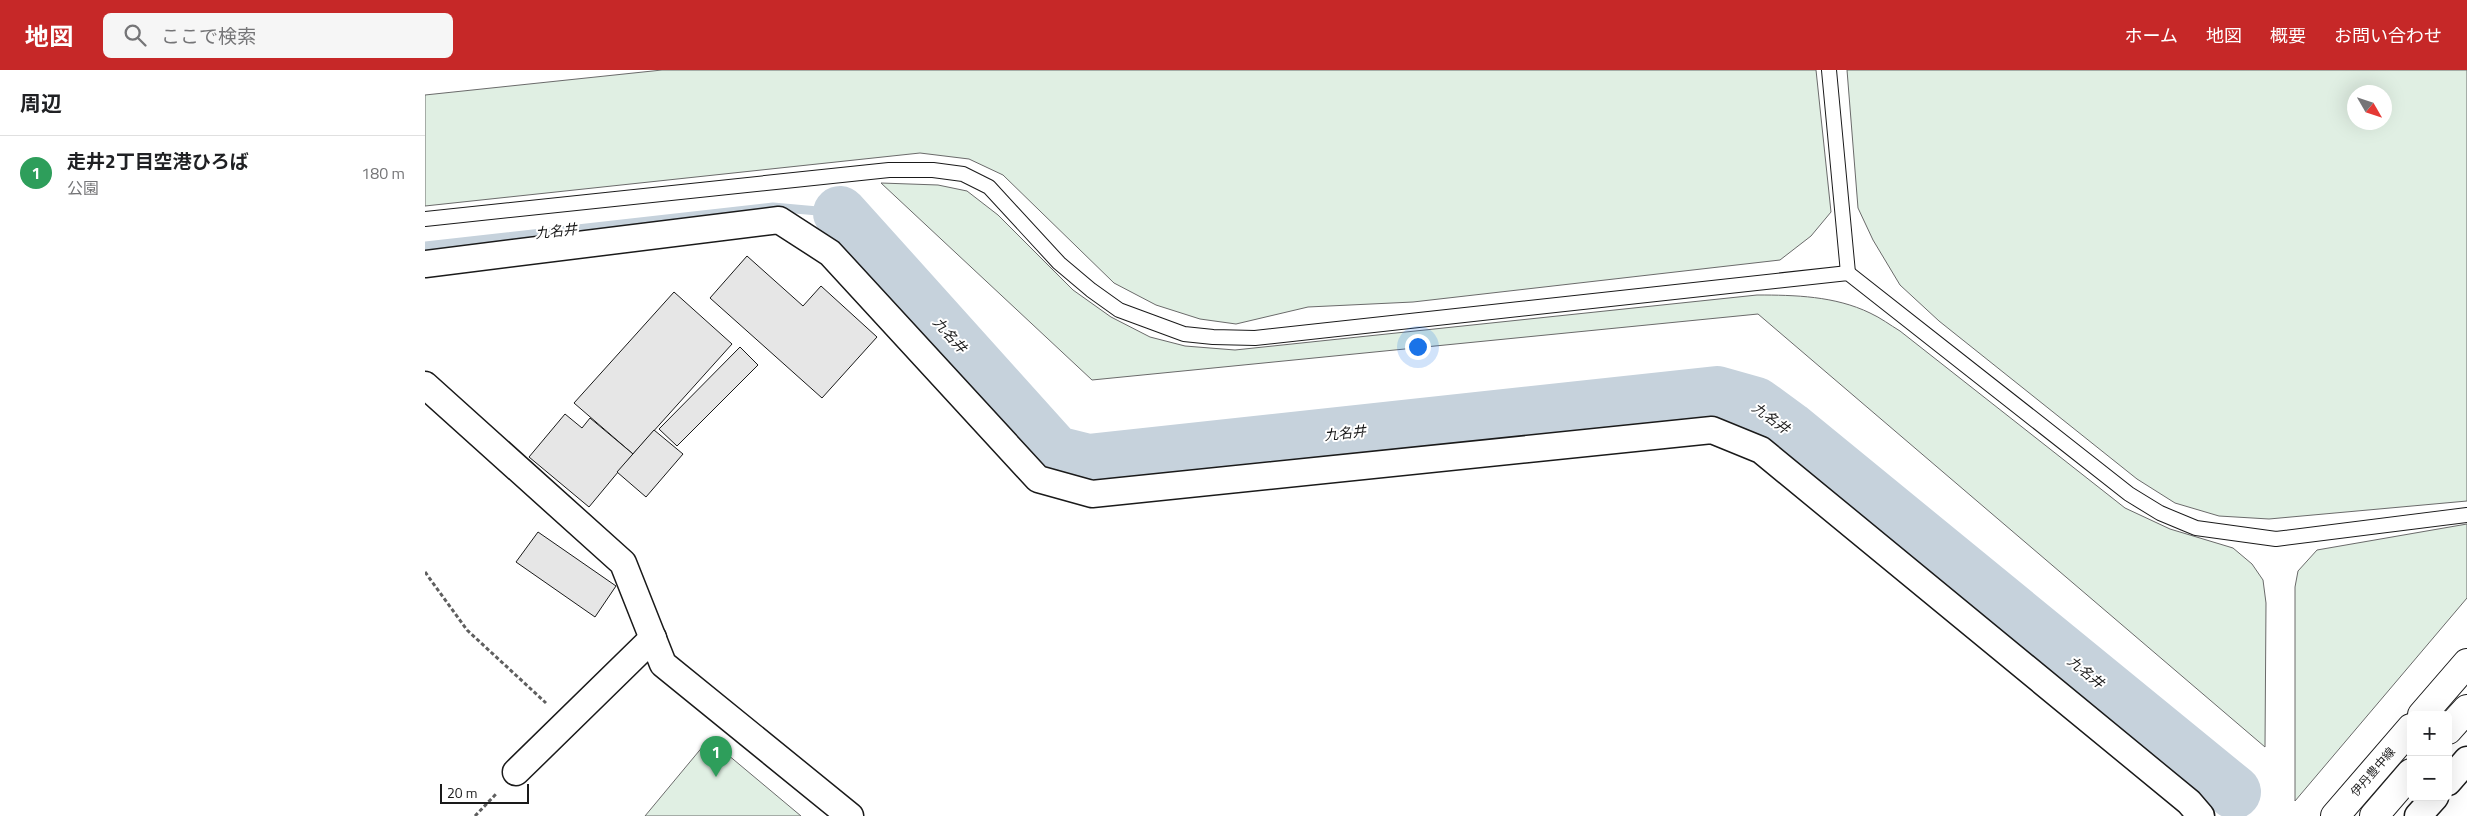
<!DOCTYPE html>
<html lang="ja">
<meta charset="utf-8">
<style>
body{margin:0;font-family:"Titillium Web","Noto Sans JP",sans-serif;background:#f6f6f6;color:#202124}
.controls{position:absolute;right:15px;bottom:15px;display:grid;overflow:hidden;border-radius:8px;box-shadow:0 5px 20px #0002}
.controls button{width:45px;height:45px;display:grid;place-items:center;padding:0;border:0;border-bottom:1px solid #e0e0e0;background:#fff;color:#202124;font:25px sans-serif}
.compass{position:absolute;left:1922px;top:15px;width:45px;height:45px;border-radius:50%;background:#fff;box-shadow:0 5px 20px #0002;rotate:129deg}
.scale{position:absolute;left:15px;bottom:12px;width:89px;box-sizing:border-box;padding-left:5px;border:2px solid #1a1a1a;border-top:0;font-size:14px;line-height:18px;white-space:nowrap;color:#1a1a1a;-webkit-text-stroke:4px #fff;paint-order:stroke}
.you{position:absolute;left:992px;top:276px;width:18px;height:18px;margin:-12px;border:4px solid #fff;border-radius:50%;background:#1a73e8;box-shadow:0 0 0 8px #1a73e833}
.badge{display:grid;place-items:center;width:32px;height:32px;border-radius:50%;background:#c62828;color:#fff;font-size:16px;font-weight:700}
.pin{position:absolute;translate:-50% -41px;filter:drop-shadow(0 1px 2px #0008)}
.pin::after{content:'';position:absolute;top:26px;width:18px;height:15px;background:inherit;clip-path:polygon(0 0,100% 0,50% 100%)}
.list{margin:0;padding:0;list-style:none}
h2{display:flex;justify-content:space-between;align-items:center;height:65px;margin:0;padding:0 20px;font-size:21px}
h2 small{font-size:16px;font-weight:400;color:#757577}
.list li{display:grid;grid-template-columns:32px 1fr auto;gap:15px;align-items:center;box-sizing:border-box;height:75px;padding:0 20px;border-top:1px solid #e0e0e0}
.list b{display:block;font-size:19px;white-space:nowrap}
.list p{margin:0;font-size:16px;white-space:nowrap;color:#757577}
.list em{font-size:16px;font-style:normal;color:#757577}
.icon{flex:none;width:28px;height:28px;fill:none;stroke:currentColor;stroke-width:2;stroke-linecap:round;stroke-linejoin:round}
.map{position:relative;flex:none;width:2042px;height:746px;overflow:hidden}
header{display:flex;align-items:center;gap:30px;box-sizing:border-box;height:70px;padding:0 25px;background:#c62828;color:#fff}
header strong{font-size:24px}
nav{display:flex;gap:28px;margin-inline-start:auto;font-size:18px}
.search{width:350px;height:45px;background:#f6f6f6;display:flex;align-items:center;gap:12px;box-sizing:border-box;padding:0 18px;border-radius:8px;color:#757577;font-size:19px}
main{display:flex}
aside{flex:1;background:#fff}
.map>svg:first-child{display:block}
</style>
<header>
<strong>地図</strong>
<div class="search"><svg class="icon" aria-label="search" viewBox="0 0 24 24"><circle cx="10" cy="10" r="6"/><path d="M15 15l6 6"/></svg>ここで検索</div>
<nav><a>ホーム</a><a>地図</a><a>概要</a><a>お問い合わせ</a></nav>
</header>
<main>
<aside>
<h2>周辺<small></small></h2>
<ul class="list">
<li><span class="badge" style="background:#2e9e5b">1</span><div><b>走井2丁目空港ひろば</b><p>公園</p></div><em>180 m</em></li>
</ul>
</aside>
<div class="map">
<svg width="2042" height="746" viewBox="0 0 2042 746">
<rect width="100%" height="100%" fill="#fff"/>
<g fill="#e0efe3" stroke="#6a6a6a" fill-rule="evenodd">
<path d="M237,0H1391L1406,142L1386,166L1355,190L988,232L883,237L811,254L775,249L731,235L689,213L578,105L544,89L495,83L0,136V25Z"/>
<path d="M1422,0H2042V431L1844,449L1794,446L1750,433L1712,409L1514,251L1475,215L1448,170L1433,138ZM1960,22V52H1930V22Z"/>
<path d="M456,113L513,115L542,121L573,145L648,220L686,247L725,267L760,276L810,280L1332,225C1370,225 1410,226 1445,243C1456,248 1465,255 1475,261L1700,438L1745,459L1808,478L1827,494L1838,510L1841,533L1840,677L1333,244L667,310Z"/>
<path d="M2042,454V528L1870,731V517L1873,501L1892,480Z"/>
<path d="M284,669L376,746H220Z"/>
</g>
<g fill="none" stroke-linecap="round" stroke-linejoin="round">
<path stroke="#c6d2dc" stroke-width="9" d="M0,176L348,137L415,143"/>
<path stroke="#c6d2dc" stroke-width="54" d="M415,143L631,383L663,391L1292,323L1331,334L1364,358L1809,722"/>
</g>
<g fill="#e6e6e6" stroke="#1a1a1a">
<path d="M322,186L378,236L396,216L452,267L397,328L285,228Z"/>
<path d="M249,222L307,274L208,384L149,333Z"/>
<path d="M315,277L333,295L252,376L234,359Z"/>
<path d="M140,344L157,358L165,348L208,384L164,437L104,387Z"/>
<path d="M229,360L258,384L221,427L192,402Z"/>
<path d="M113,462L191,516L170,547L91,492Z"/>
</g>
<g fill="none" stroke-linecap="round" stroke-linejoin="round">
<defs>
<g id="service">
<path d="M1404,0L1423,203"/>
<path d="M0,149L464,100H508L538,104L564,117L634,193L666,220L694,240L759,264L788,267L830,268L1423,203L1704,424L1735,443L1771,458L1851,469L2042,445"/>
</g>
<g id="minor">
<path d="M0,194L354,150L405,183L613,409L667,424L1287,360L1336,380L1764,732L1776,746"/>
<path d="M0,315L198,493L238,594L425,746"/>
<path d="M91,702L228,568"/>
<path d="M2023,712L2042,690"/>
<path d="M1993,746L2010,727"/>
</g>
<g id="primary">
<path d="M1997,645L2042,593"/>
<path d="M2023,660L2042,639"/>
<path d="M1910,746L1986,658"/>
<path d="M1949,746L1986,703"/>
</g>
</defs>
<use href="#service" stroke="#1a1a1a" stroke-width="16"/>
<use href="#minor" stroke="#1a1a1a" stroke-width="29"/>
<use href="#primary" stroke="#1a1a1a" stroke-width="30"/>
<g stroke="#5f5f5f" stroke-width="3" stroke-dasharray="4 2.5" stroke-linecap="butt">
<path d="M0,502L42,560L121,633"/>
<path d="M50,746L72,723"/>
</g>
<use href="#service" stroke="#fff" stroke-width="14"/>
<use href="#minor" stroke="#fff" stroke-width="26"/>
<use href="#primary" stroke="#fff" stroke-width="28"/>
</g>
<g text-anchor="middle" stroke-width="4" stroke-linejoin="round" paint-order="stroke">
<g font-size="12" fill="#1a1a1a" stroke="#fff">
<text transform="translate(1948 702) rotate(-49)" y="4">伊丹豊中線</text>
</g>
<g font-size="14" font-style="italic" fill="#1a1a1a" stroke="#fff">
<text transform="translate(131 161) rotate(-6)" y="5">九名井</text>
<text transform="translate(525 265) rotate(48)" y="5">九名井</text>
<text transform="translate(1346 348) rotate(36)" y="5">九名井</text>
<text transform="translate(920 363) rotate(-6)" y="5">九名井</text>
<text transform="translate(1661 602) rotate(39)" y="5">九名井</text>
</g>
</g>
</svg>
<div class="controls">
<button>+</button>
<button>−</button>
</div>
<svg class="compass" viewBox="-18 -18 36 36"><path d="M0-13l5 13h-10z" fill="#e53935"/><path d="M0 13l5-13h-10z" fill="#757577"/></svg>
<div class="scale">20 m</div>
<div class="you"></div>
<div class="pin badge" style="left:291px;top:707px;background:#2e9e5b">1</div>
</div>
</main>
